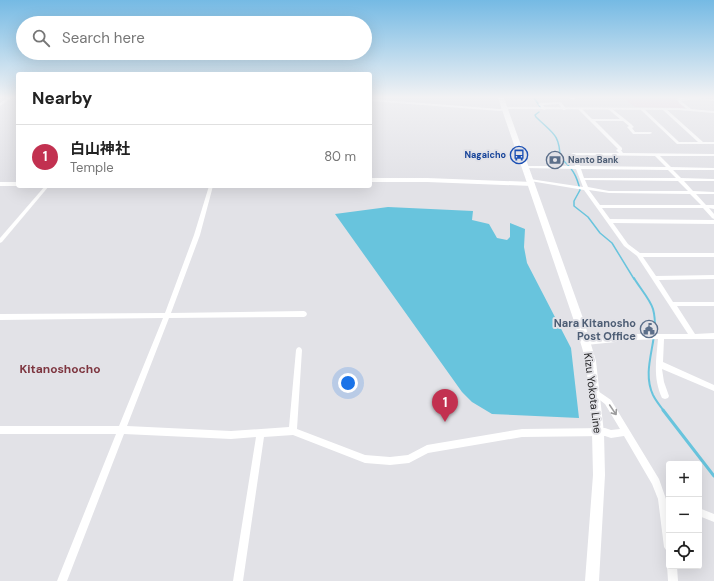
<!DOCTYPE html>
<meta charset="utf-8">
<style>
body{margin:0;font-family:"DM Sans","Noto Sans JP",sans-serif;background:#f2f2f2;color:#222}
.controls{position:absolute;right:12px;bottom:12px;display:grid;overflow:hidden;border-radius:4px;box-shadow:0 4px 16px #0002}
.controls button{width:36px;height:36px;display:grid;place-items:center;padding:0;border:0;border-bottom:1px solid #e0e0e0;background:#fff;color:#222;font:20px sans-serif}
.you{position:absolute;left:348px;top:383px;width:14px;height:14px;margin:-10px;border:3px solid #fff;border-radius:50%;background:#1a73e8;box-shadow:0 0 0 6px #1a73e833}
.badge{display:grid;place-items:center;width:26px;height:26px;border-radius:50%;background:#c23150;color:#fff;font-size:13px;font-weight:700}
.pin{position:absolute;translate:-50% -33px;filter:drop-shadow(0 1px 2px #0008)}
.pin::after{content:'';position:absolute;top:21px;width:14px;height:12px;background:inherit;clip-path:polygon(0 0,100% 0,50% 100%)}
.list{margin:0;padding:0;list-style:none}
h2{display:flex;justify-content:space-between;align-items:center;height:52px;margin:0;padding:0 16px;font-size:17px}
h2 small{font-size:13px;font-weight:400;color:#767676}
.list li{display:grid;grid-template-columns:26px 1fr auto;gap:12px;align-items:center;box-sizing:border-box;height:64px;padding:0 16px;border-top:1px solid #e0e0e0}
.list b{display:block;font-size:15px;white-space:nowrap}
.list p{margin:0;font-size:13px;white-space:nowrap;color:#767676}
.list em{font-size:13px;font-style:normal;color:#767676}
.icon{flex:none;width:22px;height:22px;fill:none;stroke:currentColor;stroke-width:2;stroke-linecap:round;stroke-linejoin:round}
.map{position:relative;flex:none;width:714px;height:581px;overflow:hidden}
.search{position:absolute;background:#fff;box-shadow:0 4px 16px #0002;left:16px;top:16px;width:356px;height:44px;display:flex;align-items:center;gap:10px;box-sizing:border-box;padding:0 14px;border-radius:22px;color:#767676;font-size:15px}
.panel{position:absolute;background:#fff;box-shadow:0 4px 16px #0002;left:16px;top:72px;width:356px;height:116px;border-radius:4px}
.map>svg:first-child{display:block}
</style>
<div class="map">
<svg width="714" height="581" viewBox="0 0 714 581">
<rect width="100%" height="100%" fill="#e2e2e7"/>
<path fill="#e7d2e0" d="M623,98H675L684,108L635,107Z"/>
<path fill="#68c4dd" d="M388,207L473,211L472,220L489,224L497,238L507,240L510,237V223L525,229L524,247L527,263L571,348L579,418L492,414L472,402L462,392L335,214Z"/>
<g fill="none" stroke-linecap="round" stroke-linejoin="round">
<g stroke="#68c4dd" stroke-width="1.5">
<path d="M534,98L541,108"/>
<path d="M539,112L535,115L536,117C552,133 560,134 560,158C572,167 577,176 580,190L574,201V206L588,217L600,233L612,243L634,279"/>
</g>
<path stroke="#68c4dd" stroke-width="2" d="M634,278C639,287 650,299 653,309C661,338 640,367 653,395C656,401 660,406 664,411"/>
<path stroke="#68c4dd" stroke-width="3" d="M663,410L714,476"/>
<g fill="#fff" fill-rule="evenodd">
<path d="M7,98H11L0,106V103Z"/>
<path d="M570,98H574L575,99L573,100Z"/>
<path d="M678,98L714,99V101L700,99L681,101L691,109L692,110L690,111L679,103L677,99Z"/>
<path d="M560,102H561L566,109L565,110H563L559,104L543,105L546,109L544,110L538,104L540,103Z"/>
<path d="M579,108H581L592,119H620L608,109L611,108L631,124L634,127L632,128L635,132H651L652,133L650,134H633L627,127L629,126L623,121H595L622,148V150H621L623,153L714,154V156H660L671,167L714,168V170H673L681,178L714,179V181H684L693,191L714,192V194H696L706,205H714V209L709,208L714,214V219L712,218L703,208H602L610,219L714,220V224L613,223L628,244L640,253H714V257H643L656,276L714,275V279L659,280L673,302H714V306H677L695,334L714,333V339H664L663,362L714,385V391L662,369L664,382L669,396L668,398L665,399L662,398C653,378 656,361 658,339L635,340L586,345L584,344L583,342L584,340L586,339L635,334H688L637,256L624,246L584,190L530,181L528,180L530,179L583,187L576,169L526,168L524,167L526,166H575L571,154L573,153H619L616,150L618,149L579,110ZM576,155L655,156L666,167L580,166ZM581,169L668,170L676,178H584ZM585,180L678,181L688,191H609L588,187ZM589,190L609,193L690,194L701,205H600Z"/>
<path d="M641,108H643L679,142H698L663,110V108H665L703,142H714V144H677L641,110Z"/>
<path d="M45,186H49L2,242L0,243V238Z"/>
<path d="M209,186H213L200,235L171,313L304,311L306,312L307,314L306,316L304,317L169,318L127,426L231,431L289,427L296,350L297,348L299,347L301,348L302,350L297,429L365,455L390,457L408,455L427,445L522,429L605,428L611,430L620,429L605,404L592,394L591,392L592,390L595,389L611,400L659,479L666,499L669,516V552L666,550L664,547L658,499L652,484L624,436L611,438L605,436L522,437L428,453L409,463L390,465L365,463L293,435L264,437L243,581H233L256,437L231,439L124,434L67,581H57L116,434H0V426H119L163,318L0,320V314L165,313L194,235Z"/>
<path d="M699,508L714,514V522L699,516Z"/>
<path d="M669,562V566H677L678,581H668L667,566Z"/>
</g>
<g fill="#fff" fill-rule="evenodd">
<path d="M370,99L500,109L509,107L678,108L714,111V113L678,110L509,109L500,111L370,101Z"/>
<path d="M370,178H427L532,182L535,184L532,186L427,182H370Z"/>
<rect x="0" y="182" width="18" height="4"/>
</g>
<path fill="#fff" fill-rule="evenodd" d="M498,98H504L584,321L596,361L604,433L605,475L599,581H585L593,475L592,433L586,361L574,321Z"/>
</g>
<defs><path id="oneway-shaft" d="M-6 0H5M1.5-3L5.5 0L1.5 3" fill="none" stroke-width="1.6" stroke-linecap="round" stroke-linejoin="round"/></defs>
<use stroke="#9c9c9d" href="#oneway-shaft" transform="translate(613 410) rotate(56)"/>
<linearGradient id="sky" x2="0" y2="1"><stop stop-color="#75bae4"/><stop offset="0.54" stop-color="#f2f2f4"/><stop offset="1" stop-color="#f2f2f4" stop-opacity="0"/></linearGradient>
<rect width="714" height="180" fill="url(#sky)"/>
<defs>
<symbol id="bus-ring" viewBox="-11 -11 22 22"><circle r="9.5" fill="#e2e2e7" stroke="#1a4fb4" stroke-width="1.5"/><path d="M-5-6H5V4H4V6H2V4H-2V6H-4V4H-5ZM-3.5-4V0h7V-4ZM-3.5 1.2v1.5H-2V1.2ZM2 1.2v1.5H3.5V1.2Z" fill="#1a4fb4"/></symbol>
<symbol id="bank-ring" viewBox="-11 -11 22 22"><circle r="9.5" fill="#e2e2e7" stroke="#5c6f8a" stroke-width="1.5"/><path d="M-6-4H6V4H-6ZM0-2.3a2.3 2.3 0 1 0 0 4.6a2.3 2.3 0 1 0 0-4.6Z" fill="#5c6f8a"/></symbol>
<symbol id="civic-ring" viewBox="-11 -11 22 22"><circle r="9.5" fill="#e2e2e7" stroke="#5c6f8a" stroke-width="1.5"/><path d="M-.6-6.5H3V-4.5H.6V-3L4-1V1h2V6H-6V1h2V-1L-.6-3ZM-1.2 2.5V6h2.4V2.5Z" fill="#5c6f8a"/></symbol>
</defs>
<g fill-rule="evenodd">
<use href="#bus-ring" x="509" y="145" width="20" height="20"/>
<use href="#bank-ring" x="545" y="150" width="20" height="20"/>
<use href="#civic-ring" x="639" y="319" width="20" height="20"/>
</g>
<g text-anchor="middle" stroke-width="4" stroke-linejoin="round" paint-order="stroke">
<g font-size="9" font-weight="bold" fill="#164399" stroke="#e2e2e7" text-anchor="end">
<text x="506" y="158">Nagaicho</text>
</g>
<g font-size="9" font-weight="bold" fill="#4e5e75" stroke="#e2e2e7" text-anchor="start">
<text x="568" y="163">Nanto Bank</text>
</g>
<g font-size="11" font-weight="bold" fill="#4e5e75" stroke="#e2e2e7" text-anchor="end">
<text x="636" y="327">Nara Kitanosho<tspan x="636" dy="13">Post Office</tspan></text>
</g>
<g font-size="11" fill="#242426" stroke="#e2e2e7">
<text transform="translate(593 393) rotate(83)" y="4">Kizu Yokota Line</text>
</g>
<g font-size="12" font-weight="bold" fill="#7e3640" stroke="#e2e2e7">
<text x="60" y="373">Kitanoshocho</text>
</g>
</g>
</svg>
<div class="controls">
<button>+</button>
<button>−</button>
<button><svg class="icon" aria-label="locate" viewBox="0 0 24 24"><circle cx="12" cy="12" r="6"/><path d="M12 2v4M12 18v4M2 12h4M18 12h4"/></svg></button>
</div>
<div class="you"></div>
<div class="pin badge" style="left:445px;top:422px">1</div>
<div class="search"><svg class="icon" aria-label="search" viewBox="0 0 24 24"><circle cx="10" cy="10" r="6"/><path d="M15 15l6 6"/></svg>Search here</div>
<section class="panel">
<h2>Nearby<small></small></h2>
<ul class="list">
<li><span class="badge">1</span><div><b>白山神社</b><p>Temple</p></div><em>80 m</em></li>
</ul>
</section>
</div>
